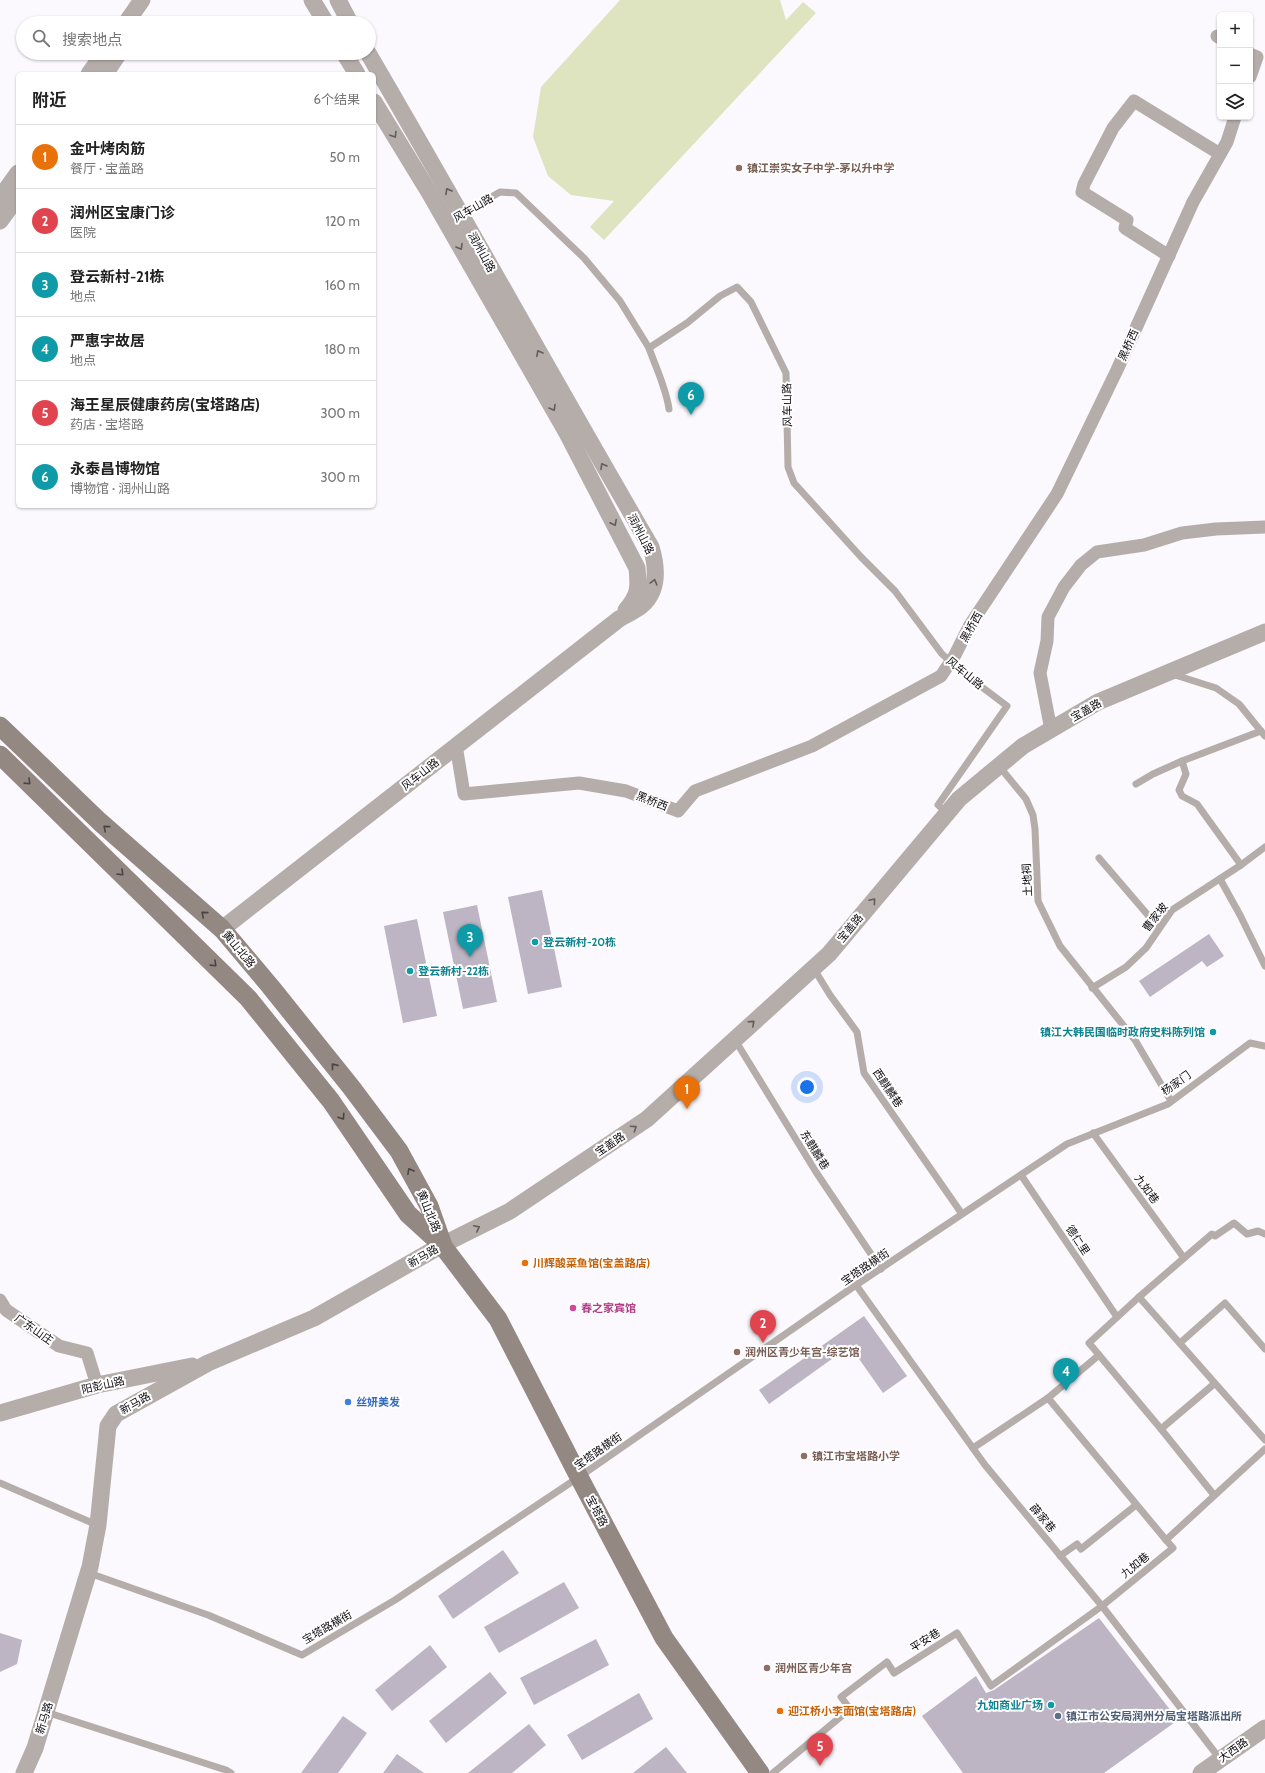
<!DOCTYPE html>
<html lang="zh">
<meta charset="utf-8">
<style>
body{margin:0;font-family:Cabin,"Noto Sans SC",sans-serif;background:#f6f6f6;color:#222}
.controls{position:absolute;right:12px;top:12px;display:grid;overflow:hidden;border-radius:6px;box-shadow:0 1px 3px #0004}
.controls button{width:36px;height:36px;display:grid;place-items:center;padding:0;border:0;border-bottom:1px solid #e0e0e0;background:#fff;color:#222;font:20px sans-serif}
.you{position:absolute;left:807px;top:1087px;width:14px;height:14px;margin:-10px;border:3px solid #fff;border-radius:50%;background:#1a73e8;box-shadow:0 0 0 6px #1a73e833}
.badge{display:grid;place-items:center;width:26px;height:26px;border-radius:50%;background:#0b8043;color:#fff;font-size:13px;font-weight:700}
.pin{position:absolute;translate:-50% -33px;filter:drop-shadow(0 1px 2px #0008)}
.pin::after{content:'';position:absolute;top:21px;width:14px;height:12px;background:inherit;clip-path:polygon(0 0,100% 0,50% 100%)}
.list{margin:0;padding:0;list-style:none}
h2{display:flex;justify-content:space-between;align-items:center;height:52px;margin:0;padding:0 16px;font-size:17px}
h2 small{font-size:13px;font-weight:400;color:#767676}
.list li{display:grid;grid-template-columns:26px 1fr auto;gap:12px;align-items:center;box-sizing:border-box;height:64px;padding:0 16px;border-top:1px solid #e0e0e0}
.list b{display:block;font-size:15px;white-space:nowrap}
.list p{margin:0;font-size:13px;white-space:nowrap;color:#767676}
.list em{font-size:13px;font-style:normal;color:#767676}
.icon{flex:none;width:22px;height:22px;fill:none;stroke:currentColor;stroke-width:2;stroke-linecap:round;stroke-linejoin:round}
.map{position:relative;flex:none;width:1265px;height:1773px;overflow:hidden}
.search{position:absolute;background:#fff;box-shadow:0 1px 3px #0004;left:16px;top:16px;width:360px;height:44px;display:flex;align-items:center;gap:10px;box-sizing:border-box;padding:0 14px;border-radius:22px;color:#767676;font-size:15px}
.panel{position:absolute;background:#fff;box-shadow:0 1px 3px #0004;left:16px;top:72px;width:360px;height:436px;border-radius:6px}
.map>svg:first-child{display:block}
</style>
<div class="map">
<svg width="1265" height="1773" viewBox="0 0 1265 1773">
<rect width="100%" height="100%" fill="#fbf8fe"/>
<path fill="#dee4bf" d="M620,0H780L786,20L803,2L816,13L604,240L590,227L614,201L571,195L548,176L533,137L541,87Z"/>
<g fill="#bdb5c3">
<path d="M542,890L562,987L528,994L508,897Z"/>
<path d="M477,905L497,1002L463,1009L443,912Z"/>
<path d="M417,919L437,1016L403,1023L384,926Z"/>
<path d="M1209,934L1224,956L1207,967L1202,961L1150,997L1139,981Z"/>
<path d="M864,1316L907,1376L883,1393L850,1346L769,1404L759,1390Z"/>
<path d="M503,1550L519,1573L453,1619L438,1596Z"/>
<path d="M564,1582L579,1608L499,1653L484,1627Z"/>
<path d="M1099,1618L1178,1720L1104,1773H963L922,1716L976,1676L986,1693L994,1690Z"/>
<path d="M0,1633L22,1640L17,1664L0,1672Z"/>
<path d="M596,1639L609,1665L534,1705L520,1678Z"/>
<path d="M430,1645L447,1667L392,1711L375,1690Z"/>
<path d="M490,1672L507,1693L446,1743L429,1721Z"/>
<path d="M639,1693L653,1719L582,1760L567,1735Z"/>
<path d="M343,1716L367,1733L338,1773H301Z"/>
<path d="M529,1724L546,1745L512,1773H468Z"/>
<path d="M666,1747L687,1773H633Z"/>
<path d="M397,1754L424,1773H383Z"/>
</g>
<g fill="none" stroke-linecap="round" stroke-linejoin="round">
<g stroke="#b4ada9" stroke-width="7">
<path d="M460,215L500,192L516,193L584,258L620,301L649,348L687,323L720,296L737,287L751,302L786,373L788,467L794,483L861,557L895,591L942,654L962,672L1007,706L938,805L947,813"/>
<path d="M649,348C656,368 666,388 669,409"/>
<path d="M1172,674L1216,688L1239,704L1265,736"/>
<path d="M999,766L1026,799L1033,815L1035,829L1038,901L1060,946L1135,1040L1171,1101"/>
<path d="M1136,784L1153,774L1182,761L1261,731"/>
<path d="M1099,858L1159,928"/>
<path d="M1241,865L1265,847"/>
<path d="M1220,879L1240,915L1265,966"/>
<path d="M814,969L830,995L857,1032L864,1073L962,1214"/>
<path d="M1092,988L1126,967L1146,948L1172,910L1241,865L1197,804L1182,796L1179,790L1186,774L1182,761"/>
<path d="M735,1040L816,1172L881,1269"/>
<path d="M1093,1133L1184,1258L1139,1297L1265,1440"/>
<path d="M1021,1175L1117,1317"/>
<path d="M1184,1258L1212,1234L1215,1236L1234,1223L1247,1234L1258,1231L1265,1234"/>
<path d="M856,1285L985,1465L1102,1606L1220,1759"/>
<path d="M1139,1297L1089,1343L1161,1429L1214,1495"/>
<path d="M1180,1343L1225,1303L1265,1349"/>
<path d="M1048,1398L1166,1540"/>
<path d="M1161,1429L1214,1384"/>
<path d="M973,1448L1048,1398L1099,1355"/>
<path d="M0,1483L97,1525"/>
<path d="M1060,1556L1077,1544L1081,1549L1136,1505"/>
<path d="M89,1573L208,1615L302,1655L395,1600L579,1477L856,1285L1067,1144L1168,1104L1250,1043L1265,1046"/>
<path d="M46,1712L226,1770L231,1773"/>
<path d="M773,1773L850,1709L841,1697L887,1662L894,1673L957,1633L991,1686L1102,1606L1173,1548L1166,1540L1265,1449"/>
</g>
<g stroke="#b4ada9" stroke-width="13">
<path d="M1217,36L1220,38"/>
<path d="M1250,54L1257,57L1250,77"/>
<path d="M1169,256L1125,228L1127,220L1082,192L1084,184L1113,128L1134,101L1220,154"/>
<path d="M1051,730L1040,673L1047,641L1048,617L1064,587L1081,565L1097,552L1144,545L1182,533L1216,529L1265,527"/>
<path d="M456,745L464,794L579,783L626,791L678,811L695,791L812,746L941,676L955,655L970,625L1057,494L1117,370L1193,202L1227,142L1235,117"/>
<path d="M0,1300L6,1310L59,1346L87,1353L97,1385"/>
</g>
<g stroke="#b4ada9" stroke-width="17">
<path d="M312,0L326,23"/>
<path d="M338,0L350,23"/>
<path d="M126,23L142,0"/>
<path d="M344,53L357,74"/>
<path d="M89,74L104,53"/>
<path d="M105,74L119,53"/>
<path d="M374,102L429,192L567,433L637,568C639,587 639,595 626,610"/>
<path d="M0,198L18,173"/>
<path d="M0,221L18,196"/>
<path d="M222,929L619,619C626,615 634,611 641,606C659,591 657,567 651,547C555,383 464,217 368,53"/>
<path d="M0,1413L97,1385L192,1366"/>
<path d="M24,1773L35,1748L90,1567L98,1525L108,1426L116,1414L208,1363L314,1318L442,1245L510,1211L647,1119L829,954L959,799L1023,746L1098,702L1265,632"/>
<path d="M1201,1773L1265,1728"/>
</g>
<g stroke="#938882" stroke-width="19">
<path d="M0,726L100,822L222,929L270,986L351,1087L399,1151L429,1206L442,1243"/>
<path d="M0,755L248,998L331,1101L408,1214L442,1245L498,1319L579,1477L664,1638L760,1773"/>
</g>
</g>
<defs><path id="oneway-chevron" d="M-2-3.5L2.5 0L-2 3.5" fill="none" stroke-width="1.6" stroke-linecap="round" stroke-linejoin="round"/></defs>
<g stroke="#625c5d">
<use href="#oneway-chevron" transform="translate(394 135) rotate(58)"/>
<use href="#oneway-chevron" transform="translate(448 191) rotate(-119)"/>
<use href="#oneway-chevron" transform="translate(460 247) rotate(60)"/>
<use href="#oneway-chevron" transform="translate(539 353) rotate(-119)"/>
<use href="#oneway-chevron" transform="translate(553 408) rotate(60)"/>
<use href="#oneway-chevron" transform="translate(603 466) rotate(-120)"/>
<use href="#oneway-chevron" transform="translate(614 523) rotate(63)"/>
<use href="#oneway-chevron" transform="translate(654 582) rotate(-75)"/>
<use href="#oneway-chevron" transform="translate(873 901) rotate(-50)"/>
<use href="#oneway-chevron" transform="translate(752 1023) rotate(-42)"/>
<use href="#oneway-chevron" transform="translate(634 1128) rotate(-34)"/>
<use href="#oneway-chevron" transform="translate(477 1228) rotate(-26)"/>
</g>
<g stroke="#4a4444">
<use href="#oneway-chevron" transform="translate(28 782) rotate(44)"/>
<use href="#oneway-chevron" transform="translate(106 828) rotate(-139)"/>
<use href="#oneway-chevron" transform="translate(121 873) rotate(44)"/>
<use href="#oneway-chevron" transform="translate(204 914) rotate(-139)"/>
<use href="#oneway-chevron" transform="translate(214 964) rotate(44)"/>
<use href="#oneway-chevron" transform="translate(334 1066) rotate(-129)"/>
<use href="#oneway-chevron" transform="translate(342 1117) rotate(56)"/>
<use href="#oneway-chevron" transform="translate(410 1171) rotate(-119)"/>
</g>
<g fill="#8d6e63" stroke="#fff" stroke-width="1.5">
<circle cx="739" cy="168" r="4"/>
<circle cx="737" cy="1352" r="4"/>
<circle cx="804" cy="1456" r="4"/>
<circle cx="767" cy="1668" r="4"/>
</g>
<g fill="#0f9aa8" stroke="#fff" stroke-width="1.5">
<circle cx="535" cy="942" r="4"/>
<circle cx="410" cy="971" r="4"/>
<circle cx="1213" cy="1032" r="4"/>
<circle cx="1051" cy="1705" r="4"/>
</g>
<g fill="#e8710a" stroke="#fff" stroke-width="1.5">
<circle cx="525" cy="1263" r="4"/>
<circle cx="780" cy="1711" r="4"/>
</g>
<circle fill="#d1479c" stroke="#fff" stroke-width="1.5" cx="573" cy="1308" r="4"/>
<circle fill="#3f7fe0" stroke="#fff" stroke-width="1.5" cx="348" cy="1402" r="4"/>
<circle fill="#5c6f8a" stroke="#fff" stroke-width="1.5" cx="1058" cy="1716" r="4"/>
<g text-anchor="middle" stroke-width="4" stroke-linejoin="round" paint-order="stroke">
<g font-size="11" font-weight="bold" fill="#785e54" stroke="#fff" text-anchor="start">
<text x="747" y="172">镇江崇实女子中学-茅以升中学</text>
<text x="745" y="1356">润州区青少年宫-综艺馆</text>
<text x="812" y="1460">镇江市宝塔路小学</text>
<text x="775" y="1672">润州区青少年宫</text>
</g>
<g font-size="11" fill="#0f0c11" stroke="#fff">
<text transform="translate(473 208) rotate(-30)" y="4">风车山路</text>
<text transform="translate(482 252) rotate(61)" y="4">润州山路</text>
<text transform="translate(1128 345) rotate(-66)" y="4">黑桥西</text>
<text transform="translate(787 405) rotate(-91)" y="4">风车山路</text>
<text transform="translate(641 534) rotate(63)" y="4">润州山路</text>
<text transform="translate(971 627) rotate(-61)" y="4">黑桥西</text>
<text transform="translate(965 673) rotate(39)" y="4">风车山路</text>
<text transform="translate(1086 710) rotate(-29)" y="4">宝盖路</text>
<text transform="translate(420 774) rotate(-38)" y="4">风车山路</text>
<text transform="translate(652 801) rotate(21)" y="4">黑桥西</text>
<text transform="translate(1027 880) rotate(-93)" y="4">土地祠</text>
<text transform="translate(1155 917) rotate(-52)" y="4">曹家坡</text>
<text transform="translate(850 928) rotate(-50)" y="4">宝盖路</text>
<text transform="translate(239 949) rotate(50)" y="4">黄山北路</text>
<text transform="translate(1176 1083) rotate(-35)" y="4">杨家门</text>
<text transform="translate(888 1088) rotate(56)" y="4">西麒麟巷</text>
<text transform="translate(610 1144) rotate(-34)" y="4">宝盖路</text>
<text transform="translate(815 1150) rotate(58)" y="4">东麒麟巷</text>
<text transform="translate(1147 1189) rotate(54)" y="4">九如巷</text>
<text transform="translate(429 1211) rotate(67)" y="4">黄山北路</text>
<text transform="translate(1078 1240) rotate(56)" y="4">德仁里</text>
<text transform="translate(423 1256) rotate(-30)" y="4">新马路</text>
<text transform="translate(865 1267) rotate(-34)" y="4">宝塔路横街</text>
<text transform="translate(34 1329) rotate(35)" y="4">广东山庄</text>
<text transform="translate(103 1385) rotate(-13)" y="4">阳彭山路</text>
<text transform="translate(135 1403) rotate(-29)" y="4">新马路</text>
<text transform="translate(598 1451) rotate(-35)" y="4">宝塔路横街</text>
<text transform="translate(597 1511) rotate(62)" y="4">宝塔路</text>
<text transform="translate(1043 1518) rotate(50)" y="4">薛家巷</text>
<text transform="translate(1135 1565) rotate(-39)" y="4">九如巷</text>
<text transform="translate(327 1627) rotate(-30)" y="4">宝塔路横街</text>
<text transform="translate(925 1640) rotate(-32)" y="4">平安巷</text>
<text transform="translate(44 1718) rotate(-73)" y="4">新马路</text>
<text transform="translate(1233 1750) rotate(-35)" y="4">大西路</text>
</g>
<g font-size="11" font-weight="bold" fill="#0d838f" stroke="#fff" text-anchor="start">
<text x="543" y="946">登云新村-20栋</text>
<text x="418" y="975">登云新村-22栋</text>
<text x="1205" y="1036" text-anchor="end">镇江大韩民国临时政府史料陈列馆</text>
<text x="1043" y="1709" text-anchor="end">九如商业广场</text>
</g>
<g font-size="11" font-weight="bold" fill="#c56008" stroke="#fff" text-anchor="start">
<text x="533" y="1267">川辉酸菜鱼馆(宝盖路店)</text>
<text x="788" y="1715">迎江桥小李面馆(宝塔路店)</text>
</g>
<g font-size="11" font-weight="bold" fill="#b23c85" stroke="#fff" text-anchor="start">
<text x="581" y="1312">春之家宾馆</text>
</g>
<g font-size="11" font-weight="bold" fill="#366cbe" stroke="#fff" text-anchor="start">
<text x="356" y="1406">丝妍美发</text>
</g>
<g font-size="11" font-weight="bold" fill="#4e5e75" stroke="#fff" text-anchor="start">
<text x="1066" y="1720">镇江市公安局润州分局宝塔路派出所</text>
</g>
</g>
</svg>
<div class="controls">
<button>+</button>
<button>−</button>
<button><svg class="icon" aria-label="layers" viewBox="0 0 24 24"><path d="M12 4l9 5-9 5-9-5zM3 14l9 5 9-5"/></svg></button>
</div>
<div class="you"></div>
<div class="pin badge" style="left:687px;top:1109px;background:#e8710a">1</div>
<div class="pin badge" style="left:763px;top:1343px;background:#e0444e">2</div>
<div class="pin badge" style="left:470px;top:957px;background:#0f9aa8">3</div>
<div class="pin badge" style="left:1066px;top:1391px;background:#0f9aa8">4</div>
<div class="pin badge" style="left:820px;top:1766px;background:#e0444e">5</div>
<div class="pin badge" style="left:691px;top:415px;background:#0f9aa8">6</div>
<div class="search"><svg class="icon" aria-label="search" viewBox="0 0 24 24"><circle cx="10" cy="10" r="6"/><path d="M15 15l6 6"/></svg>搜索地点</div>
<section class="panel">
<h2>附近<small>6个结果</small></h2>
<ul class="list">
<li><span class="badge" style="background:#e8710a">1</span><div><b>金叶烤肉筋</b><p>餐厅 · 宝盖路</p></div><em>50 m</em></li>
<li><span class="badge" style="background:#e0444e">2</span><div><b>润州区宝康门诊</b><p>医院</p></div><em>120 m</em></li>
<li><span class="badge" style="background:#0f9aa8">3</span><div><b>登云新村-21栋</b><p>地点</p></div><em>160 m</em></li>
<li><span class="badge" style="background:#0f9aa8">4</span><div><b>严惠宇故居</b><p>地点</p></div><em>180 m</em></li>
<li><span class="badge" style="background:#e0444e">5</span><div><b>海王星辰健康药房(宝塔路店)</b><p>药店 · 宝塔路</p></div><em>300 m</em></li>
<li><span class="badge" style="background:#0f9aa8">6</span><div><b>永泰昌博物馆</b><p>博物馆 · 润州山路</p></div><em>300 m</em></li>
</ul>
</section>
</div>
